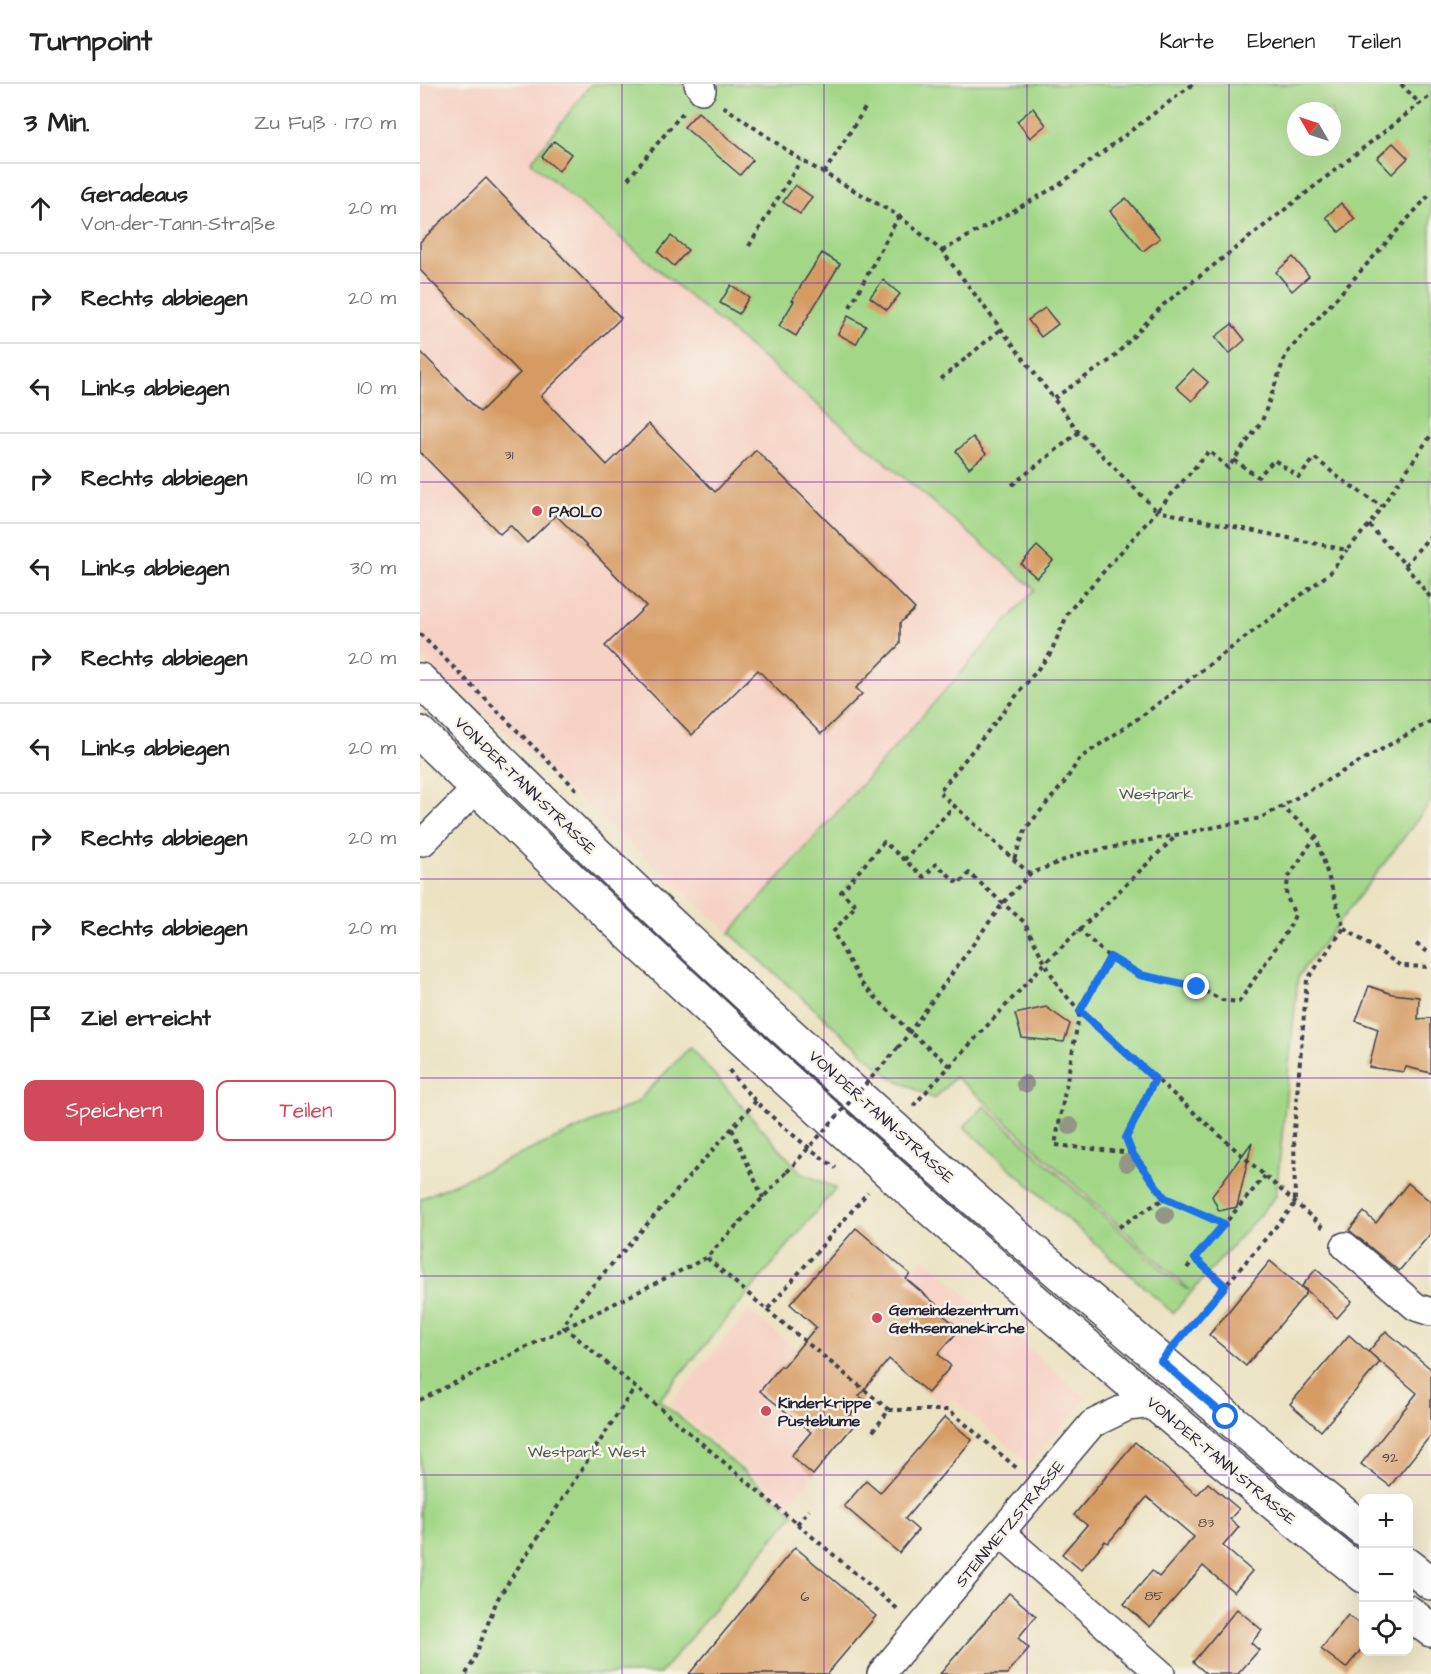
<!DOCTYPE html>
<html lang="de">
<meta charset="utf-8">
<style>
body{margin:0;font-family:"Architects Daughter",sans-serif;background:#f6f6f6;color:#222}
.controls{position:absolute;right:18px;bottom:18px;display:grid;overflow:hidden;border-radius:12px;box-shadow:0 6px 24px #0002}
.controls button{width:54px;height:54px;display:grid;place-items:center;padding:0;border:0;border-bottom:2px solid #e0e0e0;background:#fff;color:#222;font:30px sans-serif}
.compass{position:absolute;left:867px;top:18px;width:54px;height:54px;border-radius:50%;background:#fff;box-shadow:0 6px 24px #0002;rotate:309deg}
.stop{position:absolute;width:18px;height:18px;margin:-14px;border:4px solid #1a73e8;border-radius:50%;background:#fff}
.stop.end{background:#1a73e8;border-color:#fff;box-shadow:0 2px 6px #0008}
.list{margin:0;padding:0;list-style:none}
h2{display:flex;justify-content:space-between;align-items:center;height:78px;margin:0;padding:0 24px;font-size:26px}
h2 small{font-size:20px;font-weight:400;color:#767676}
.list li{display:grid;grid-template-columns:39px 1fr auto;gap:18px;align-items:center;box-sizing:border-box;height:90px;padding:0 24px;border-top:2px solid #e0e0e0}
.list b{display:block;font-size:22px;white-space:nowrap}
.list p{margin:0;font-size:20px;white-space:nowrap;color:#767676}
.list em{font-size:20px;font-style:normal;color:#767676}
.actions{display:flex;gap:12px;padding:18px 24px}
.actions a{flex:1;padding:14px 0;border:2px solid #d1495b;border-radius:12px;text-align:center;font-size:21px;color:#d1495b}
.actions .main{background:#d1495b;color:#fff}
.icon{flex:none;width:33px;height:33px;fill:none;stroke:currentColor;stroke-width:2;stroke-linecap:round;stroke-linejoin:round}
.map{position:relative;flex:none;width:1011px;height:1590px;overflow:hidden}
header{display:flex;align-items:center;gap:36px;box-sizing:border-box;height:84px;padding:0 30px;background:#fff;border-bottom:2px solid #e0e0e0}
header strong{font-size:28px}
nav{display:flex;gap:33px;margin-inline-start:auto;font-size:21px}
main{display:flex}
aside{flex:1;background:#fff}
.map>svg:first-child{display:block}
</style>
<header>
<strong>Turnpoint</strong>
<nav><a>Karte</a><a>Ebenen</a><a>Teilen</a></nav>
</header>
<main>
<aside>
<h2>3 Min.<small>Zu Fuß · 170 m</small></h2>
<ul class="list">
<li><svg class="icon" aria-label="ahead" viewBox="0 0 24 24"><path d="M12 20V5M6 11l6-6 6 6"/></svg><div><b>Geradeaus</b><p>Von-der-Tann-Straße</p></div><em>20 m</em></li>
<li><svg class="icon" aria-label="right" viewBox="0 0 24 24"><path d="M7 20v-9h11M14 6l5 5-5 5"/></svg><div><b>Rechts abbiegen</b></div><em>20 m</em></li>
<li><svg class="icon" aria-label="left" viewBox="0 0 24 24"><path d="M17 20v-9H6M10 6l-5 5 5 5"/></svg><div><b>Links abbiegen</b></div><em>10 m</em></li>
<li><svg class="icon" aria-label="right" viewBox="0 0 24 24"><path d="M7 20v-9h11M14 6l5 5-5 5"/></svg><div><b>Rechts abbiegen</b></div><em>10 m</em></li>
<li><svg class="icon" aria-label="left" viewBox="0 0 24 24"><path d="M17 20v-9H6M10 6l-5 5 5 5"/></svg><div><b>Links abbiegen</b></div><em>30 m</em></li>
<li><svg class="icon" aria-label="right" viewBox="0 0 24 24"><path d="M7 20v-9h11M14 6l5 5-5 5"/></svg><div><b>Rechts abbiegen</b></div><em>20 m</em></li>
<li><svg class="icon" aria-label="left" viewBox="0 0 24 24"><path d="M17 20v-9H6M10 6l-5 5 5 5"/></svg><div><b>Links abbiegen</b></div><em>20 m</em></li>
<li><svg class="icon" aria-label="right" viewBox="0 0 24 24"><path d="M7 20v-9h11M14 6l5 5-5 5"/></svg><div><b>Rechts abbiegen</b></div><em>20 m</em></li>
<li><svg class="icon" aria-label="right" viewBox="0 0 24 24"><path d="M7 20v-9h11M14 6l5 5-5 5"/></svg><div><b>Rechts abbiegen</b></div><em>20 m</em></li>
<li><svg class="icon" aria-label="arrive" viewBox="0 0 24 24"><path d="M6 21V4h12l-3 4 3 4H6"/></svg><div><b>Ziel erreicht</b></div></li>
</ul>
<div class="actions"><a class="main">Speichern</a><a>Teilen</a></div>
</aside>
<div class="map">
<svg width="1011" height="1590" viewBox="0 0 1011 1590">
<rect width="100%" height="100%" fill="#f7f3e8"/>
<filter id="ink" filterUnits="userSpaceOnUse"><feTurbulence type="fractalNoise" baseFrequency=".0167" numOctaves="2"/><feDisplacementMap in="SourceGraphic" scale="12" xChannelSelector="R" yChannelSelector="G"/><feConvolveMatrix kernelMatrix="1 2 1 2 8 2 1 2 1" color-interpolation-filters="sRGB"/></filter>
<filter id="wash" filterUnits="userSpaceOnUse"><feTurbulence type="fractalNoise" baseFrequency=".008" numOctaves="4" result="noise"/><feDisplacementMap in="SourceGraphic" scale="24" xChannelSelector="R" yChannelSelector="G"/><feGaussianBlur stdDeviation="1.35" result="paint"/><feColorMatrix in="noise" values="0 0 0 0 0 0 0 0 0 0 0 0 0 0 0 0 0 1.4 0 .05"/><feComposite in="paint" operator="in"/></filter>
<g filter="url(#wash)">
<rect width="100%" height="100%" fill="#ebe2c1"/>
<g fill="#f6d2c4">
<path d="M0,0H171L111,78L615,506L310,849L0,573Z"/>
<path d="M504,1174L666,1314L609,1380L532,1314L524,1323L469,1275L517,1221L486,1195Z"/>
<path d="M329,1226L377,1266L380,1262L443,1315L427,1335L434,1341L369,1420L250,1320Z"/>
</g>
<g fill="#a3d787" stroke="#627c61" stroke-width="1.5" fill-rule="evenodd">
<path d="M171,0H1011V718L878,892L856,1112L753,1229L544,1043L564,1022L758,1200L769,1206L563,1016L535,993L514,1015L469,992L310,849L615,505L111,78ZM876,27H912V63H876Z"/>
<path d="M270,963L381,1089L416,1104L239,1316L374,1430L240,1590H0V1115L216,1019Z"/>
</g>
<g id="blocks">
<g fill="#d69b64">
<path d="M613,24L626,41L610,54L597,37Z"/>
<path d="M278,28L333,76L320,91L264,43Z"/>
<path d="M134,57L151,70L139,87L122,73Z"/>
<path d="M973,59L988,74L972,90L957,74Z"/>
<path d="M66,94L201,234L121,312L187,381L229,340L295,408L336,366L495,525L480,539V560L436,604L442,610L401,650L338,586L272,651L185,562L226,522L136,431L107,459L90,441L80,450L0,368V267L60,328L100,289L0,186V158Z"/>
<path d="M375,101L392,113L380,130L363,118Z"/>
<path d="M706,114L740,154L723,167L690,127Z"/>
<path d="M921,119L935,135L919,148L906,133Z"/>
<path d="M251,152L268,166L254,182L238,168Z"/>
<path d="M402,169L420,180L376,252L359,242L374,217L372,216Z"/>
<path d="M873,173L889,192L872,207L856,188Z"/>
<path d="M463,196L480,210L467,226L450,213Z"/>
<path d="M311,201L329,213L319,230L300,219Z"/>
<path d="M625,224L638,240L621,253L608,236Z"/>
<path d="M428,232L446,242L436,260L418,250Z"/>
<path d="M812,240L825,256L809,270L795,253Z"/>
<path d="M773,285L788,298L772,317L756,303Z"/>
<path d="M553,353L566,370L549,384L536,367Z"/>
<path d="M617,462L633,477L617,494L601,480Z"/>
<path d="M949,902L972,910L999,913L998,935L1011,934V989L986,983L984,988L949,983L958,945L936,937Z"/>
<path d="M626,923L650,940L644,958L602,954L595,930Z"/>
<path d="M832,1058L817,1123L799,1127L792,1112Z"/>
<path d="M988,1099L1011,1118V1149L979,1187L929,1146L944,1128L956,1139Z"/>
<path d="M436,1144L490,1190L486,1195L517,1221L515,1224L540,1245L518,1270L531,1282L508,1309L469,1275L439,1312L443,1315L427,1335L434,1341L393,1391L371,1372L391,1348L340,1307L361,1282L363,1283L396,1243L370,1220Z"/>
<path d="M850,1177L887,1208L826,1282L789,1251Z"/>
<path d="M896,1185L932,1217L917,1234L882,1202Z"/>
<path d="M966,1247L1011,1285V1351L970,1402L941,1380L997,1309L949,1268L960,1278L901,1347L870,1320L929,1251L948,1268Z"/>
<path d="M525,1333L552,1356L485,1435L498,1446L479,1469L424,1422L446,1397L460,1409Z"/>
<path d="M715,1358L777,1411L788,1399L819,1425L810,1435L819,1443L803,1462L832,1487L814,1508L783,1482L730,1543L704,1520L732,1487L739,1493L774,1453L727,1413L688,1459L685,1457L661,1486L642,1470L667,1441L654,1431Z"/>
<path d="M375,1463L456,1532L407,1590H269Z"/>
<path d="M589,1509L616,1532L598,1554L609,1564L587,1590H520Z"/>
<path d="M817,1525L842,1546L831,1559L839,1566L818,1590H787L773,1578Z"/>
<path d="M928,1531L944,1544V1562L926,1584L901,1565Z"/>
</g>
</g>
</g>
<g filter="url(#ink)">
<use href="#blocks" fill-opacity="0" stroke="#403f4f" stroke-width="1.5"/>
<g fill="none" stroke-linecap="round" stroke-linejoin="round">
<defs>
<g id="minor">
<path d="M278,0L282,6"/>
<path d="M3,758L56,705"/>
<path d="M925,1162L996,1223L1011,1228"/>
<path d="M581,1449L741,1590"/>
<path d="M461,1590L672,1340L707,1323L735,1320"/>
</g>
<g id="major">
<path d="M0,596C198,796 405,986 617,1170C725,1263 833,1356 944,1446"/>
<path d="M0,649C186,832 378,1009 574,1181C695,1287 817,1392 944,1492"/>
<path d="M988,1481L1011,1499"/>
<path d="M988,1528L1011,1546"/>
</g>
</defs>
<use href="#minor" stroke="#403f4f" stroke-width="30"/>
<use href="#major" stroke="#403f4f" stroke-width="36"/>
<g stroke="#403f4f" stroke-width="4" stroke-dasharray="4.5 4.5" stroke-linecap="butt">
<path d="M981,0L1000,20"/>
<path d="M303,22L381,76L479,132L522,167L659,348L737,427L789,367L808,384L842,337L866,270L1011,109"/>
<path d="M404,89L447,21"/>
<path d="M208,95L265,26"/>
<path d="M329,162L381,76"/>
<path d="M522,167L639,101L773,0"/>
<path d="M430,223L479,132"/>
<path d="M521,295L581,245"/>
<path d="M634,314L692,275L743,221L1011,11"/>
<path d="M814,376L838,393L854,376L879,393L895,374L918,393L961,422"/>
<path d="M592,401L659,348"/>
<path d="M949,441L980,475L1011,514"/>
<path d="M985,481L1011,451"/>
<path d="M0,550L158,707"/>
<path d="M594,775L606,744L644,699L660,674L723,631L910,489L927,466"/>
<path d="M484,776L534,722"/>
<path d="M610,790L519,708L630,570L649,527L737,427L927,466L949,441L1011,351"/>
<path d="M924,844L981,882L1011,883"/>
<path d="M658,845L689,873"/>
<path d="M996,860L1011,870"/>
<path d="M478,964L583,819L610,790L659,770L841,734L1011,637"/>
<path d="M530,982L491,949L441,899L413,848L436,821L421,808L464,758L504,793L516,780L539,800L549,789L604,838L625,879L640,905L660,927L906,1146"/>
<path d="M309,986C334,1021 381,1059 416,1084"/>
<path d="M735,995L706,1054L712,1069L745,1114L804,1140"/>
<path d="M336,1017L152,1225L144,1243L480,1527"/>
<path d="M493,1022L625,879L756,752"/>
<path d="M312,1045L343,1114"/>
<path d="M712,1069L635,1061L660,927L689,873L721,891L777,903L802,916L819,918L869,844L875,831L866,811L868,794L895,753"/>
<path d="M699,1143L745,1114"/>
<path d="M287,1174L347,1226L448,1108"/>
<path d="M775,1175L805,1202"/>
<path d="M767,1184L845,1092"/>
<path d="M347,1226L469,1326L451,1350"/>
<path d="M761,1254L875,1120L874,1046L887,896L924,844L896,752L862,723"/>
<path d="M0,1316L286,1174L367,1088"/>
<path d="M469,1326H529L599,1386"/>
<path d="M377,1440L389,1426"/>
<path d="M46,1590L53,1578L77,1516L215,1303"/>
</g>
<use href="#minor" stroke="#fff" stroke-width="27"/>
<use href="#major" stroke="#fff" stroke-width="33"/>
<path stroke="#403f4f" stroke-width="4" stroke-dasharray="4.5 4.5" stroke-linecap="butt" d="M367,1088L478,964"/>
</g>
<g fill="#929684">
<circle cx="605" cy="1000" r="9"/>
<circle cx="650" cy="1042" r="9"/>
<circle cx="707" cy="1079" r="9"/>
<circle cx="745" cy="1131" r="9"/>
</g>
</g>
<g fill="none" stroke-linecap="round" stroke-linejoin="round" filter="url(#ink)">
<path stroke="#1a73e8" stroke-width="8" d="M777,903L720,891L690,873L660,927L735,995L706,1054L712,1069L745,1114L804,1140L775,1174L805,1202L741,1277L806,1333"/>
</g>
<path fill="none" stroke="#7b2cbf" stroke-width="1.5" stroke-opacity="0.55" d="M202,0V1590M404,0V1590M607,0V1590M809,0V1590M0,199H1011M0,398H1011M0,596H1011M0,795H1011M0,994H1011M0,1192H1011M0,1391H1011"/>
<g fill="#d1495b" stroke="#f7f3e8" stroke-width="2">
<circle cx="117" cy="427" r="6"/>
<circle cx="457" cy="1234" r="6"/>
<circle cx="346" cy="1327" r="6"/>
</g>
<g text-anchor="middle" stroke-width="5" stroke-linejoin="round" paint-order="stroke">
<g font-size="14" fill="#4f4045">
<text x="89" y="375">31</text>
<text x="970" y="1378">92</text>
<text x="786" y="1443">83</text>
<text x="734" y="1516">85</text>
<text x="385" y="1517">6</text>
</g>
<g font-size="16" font-weight="bold" fill="#22223b" stroke="#f7f3e8" text-anchor="start">
<text x="129" y="433">PAOLO</text>
<text x="469" y="1231">Gemeindezentrum<tspan x="469" dy="18">Gethsemanekirche</tspan></text>
<text x="358" y="1324">Kinderkrippe<tspan x="358" dy="18">Pusteblume</tspan></text>
</g>
<g font-size="16" fill="#22223b" stroke="#f7f3e8">
<text transform="translate(106 701) rotate(44)" y="6">VON-DER-TANN-STRASSE</text>
<text transform="translate(462 1032) rotate(42)" y="6">VON-DER-TANN-STRASSE</text>
<text transform="translate(802 1376) rotate(40)" y="6">VON-DER-TANN-STRASSE</text>
<text transform="translate(589 1439) rotate(-50)" y="6">STEINMETZSTRASSE</text>
</g>
<g font-size="16" fill="#495852" stroke="#f7f3e8">
<text x="736" y="715">Westpark</text>
<text x="167" y="1373">Westpark West</text>
</g>
</g>
</svg>
<div class="controls">
<button>+</button>
<button>−</button>
<button><svg class="icon" aria-label="locate" viewBox="0 0 24 24"><circle cx="12" cy="12" r="6"/><path d="M12 2v4M12 18v4M2 12h4M18 12h4"/></svg></button>
</div>
<svg class="compass" viewBox="-18 -18 36 36"><path d="M0-13l5 13h-10z" fill="#e53935"/><path d="M0 13l5-13h-10z" fill="#767676"/></svg>
<div class="stop" style="left:806px;top:1333px"></div>
<div class="stop end" style="left:777px;top:903px"></div>
</div>
</main>
